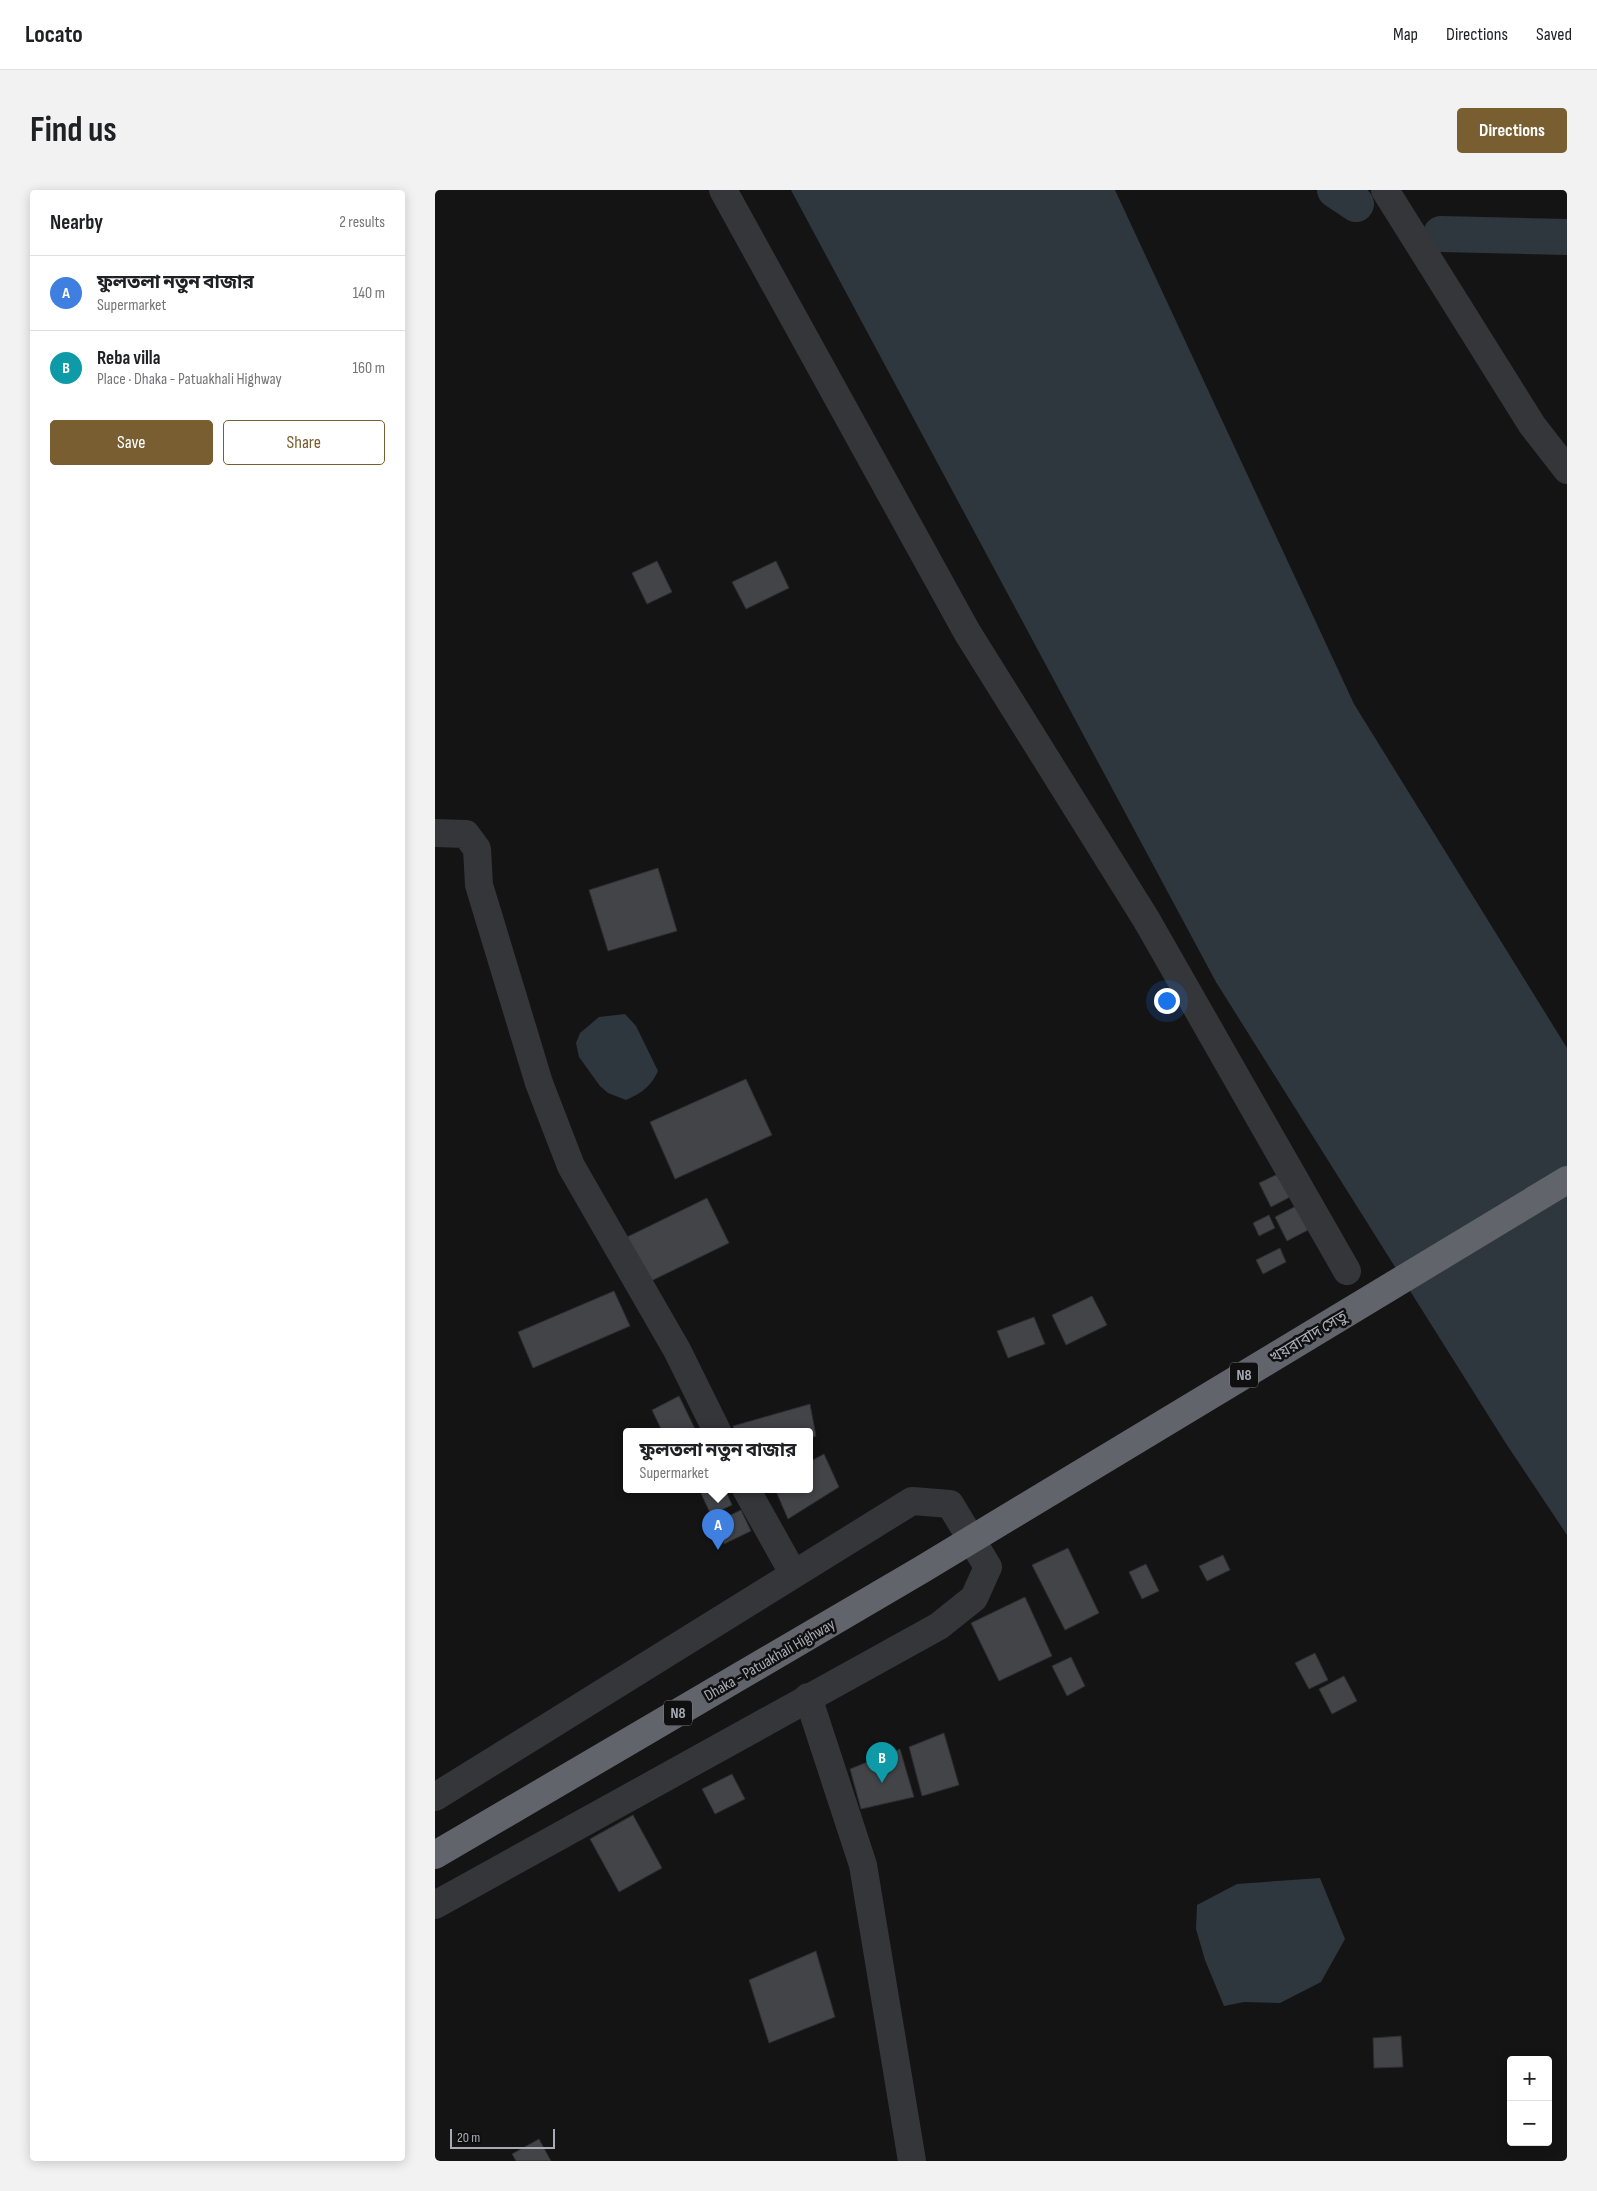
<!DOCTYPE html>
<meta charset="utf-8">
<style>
body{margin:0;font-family:"Sofia Sans Condensed","Noto Sans Bengali",sans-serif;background:#f2f2f2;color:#202124}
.controls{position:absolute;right:15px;bottom:15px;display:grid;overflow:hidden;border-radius:5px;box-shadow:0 2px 12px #0003}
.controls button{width:45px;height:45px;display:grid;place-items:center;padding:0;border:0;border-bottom:1px solid #e0e0e0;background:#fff;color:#202124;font:25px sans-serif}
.scale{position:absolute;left:15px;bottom:12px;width:105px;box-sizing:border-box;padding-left:5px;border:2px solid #a7abb5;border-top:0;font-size:14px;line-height:18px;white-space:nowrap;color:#a7abb5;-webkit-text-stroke:4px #0f0f10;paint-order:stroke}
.you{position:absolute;left:731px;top:810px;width:18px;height:18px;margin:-12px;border:4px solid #fff;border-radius:50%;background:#1a73e8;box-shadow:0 0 0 8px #1a73e833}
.badge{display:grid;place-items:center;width:32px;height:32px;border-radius:50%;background:#785e30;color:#fff;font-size:16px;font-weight:700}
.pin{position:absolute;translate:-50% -41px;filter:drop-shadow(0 1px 2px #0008)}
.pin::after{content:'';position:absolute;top:26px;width:18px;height:15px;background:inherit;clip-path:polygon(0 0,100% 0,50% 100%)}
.popup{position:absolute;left:188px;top:1238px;width:190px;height:65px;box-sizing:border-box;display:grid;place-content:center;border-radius:5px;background:#fff;filter:drop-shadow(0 1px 4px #0005);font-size:16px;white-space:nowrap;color:#757577}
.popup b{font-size:19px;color:#202124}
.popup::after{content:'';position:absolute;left:50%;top:100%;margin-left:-10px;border:10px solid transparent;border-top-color:#fff}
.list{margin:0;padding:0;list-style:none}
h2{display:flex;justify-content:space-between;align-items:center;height:65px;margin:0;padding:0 20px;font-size:21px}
h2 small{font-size:16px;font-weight:400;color:#757577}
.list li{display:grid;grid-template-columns:32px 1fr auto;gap:15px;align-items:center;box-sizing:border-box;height:75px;padding:0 20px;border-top:1px solid #e0e0e0}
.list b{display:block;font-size:19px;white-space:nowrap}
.list p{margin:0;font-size:16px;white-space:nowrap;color:#757577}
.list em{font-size:16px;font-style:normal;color:#757577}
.actions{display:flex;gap:10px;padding:15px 20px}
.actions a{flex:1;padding:11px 0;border:1px solid #785e30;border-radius:5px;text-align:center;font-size:18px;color:#785e30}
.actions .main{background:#785e30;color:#fff}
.map{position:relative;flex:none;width:1132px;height:1971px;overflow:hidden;border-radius:5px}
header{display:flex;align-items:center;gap:30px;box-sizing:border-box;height:70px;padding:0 25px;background:#fff;border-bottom:1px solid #e0e0e0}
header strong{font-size:24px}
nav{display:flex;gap:28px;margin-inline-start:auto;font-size:18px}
.intro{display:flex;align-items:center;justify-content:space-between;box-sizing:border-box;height:120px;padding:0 30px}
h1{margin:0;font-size:35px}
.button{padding:12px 22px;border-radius:5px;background:#785e30;color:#fff;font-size:18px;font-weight:700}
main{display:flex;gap:30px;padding:0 30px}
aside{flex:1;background:#fff;border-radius:5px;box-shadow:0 2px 12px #0003}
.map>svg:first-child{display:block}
</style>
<header>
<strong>Locato</strong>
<nav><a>Map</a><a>Directions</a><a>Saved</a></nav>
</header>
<div class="intro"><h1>Find us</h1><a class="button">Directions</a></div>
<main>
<aside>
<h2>Nearby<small>2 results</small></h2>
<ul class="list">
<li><span class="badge" style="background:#3f7fe0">A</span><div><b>ফুলতলা নতুন বাজার</b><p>Supermarket</p></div><em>140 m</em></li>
<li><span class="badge" style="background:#0f9aa8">B</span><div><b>Reba villa</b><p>Place · Dhaka - Patuakhali Highway</p></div><em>160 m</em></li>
</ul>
<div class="actions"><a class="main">Save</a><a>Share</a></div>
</aside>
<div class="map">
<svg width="1132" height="1971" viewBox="0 0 1132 1971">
<rect width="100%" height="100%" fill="#141415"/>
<g fill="#2e373d">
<path d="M356,0H680L919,514L1132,858V1345L1070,1252L781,792Z"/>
<path d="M190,824L201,836L223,881C216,896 207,903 191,910L173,903L165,896L144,867L141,853L145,843L164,827Z"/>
<path d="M885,1688L910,1749L886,1792L845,1813L809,1812L789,1816L770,1770L761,1739L762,1715L802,1694Z"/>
</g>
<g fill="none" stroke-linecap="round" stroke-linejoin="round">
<g stroke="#2e373d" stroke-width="36">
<path d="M900,0L921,14"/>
<path d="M1006,44L1132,47"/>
</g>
</g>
<g fill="#434448" stroke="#2e2e31">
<path d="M222,371L237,402L212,414L197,383Z"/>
<path d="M341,371L354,398L311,419L297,392Z"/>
<path d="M223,678L242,741L173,761L154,700Z"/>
<path d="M311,889L337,945L240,989L215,932Z"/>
<path d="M845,983L857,1006L836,1017L824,993Z"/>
<path d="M272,1008L294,1053L212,1093L190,1048Z"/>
<path d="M861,1016L873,1040L852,1051L840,1027Z"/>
<path d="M834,1025L840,1038L824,1046L818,1033Z"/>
<path d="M845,1058L851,1072L828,1084L821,1070Z"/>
<path d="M179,1101L195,1136L98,1178L83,1142Z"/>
<path d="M657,1106L672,1135L631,1155L617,1125Z"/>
<path d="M599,1127L610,1154L573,1168L562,1141Z"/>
<path d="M244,1206L261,1241H227L217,1220Z"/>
<path d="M375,1214L381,1246L374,1249V1241H300L298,1236Z"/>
<path d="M389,1264L404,1297L353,1329L340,1299H374V1272Z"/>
<path d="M264,1299H290L297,1315L276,1325Z"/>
<path d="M306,1320L316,1341L289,1354L279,1333Z"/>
<path d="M633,1358L664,1423L630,1440L597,1375Z"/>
<path d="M788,1365L795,1380L772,1391L764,1376Z"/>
<path d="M711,1374L724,1401L707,1409L694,1382Z"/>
<path d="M590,1407L617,1466L564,1491L536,1433Z"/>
<path d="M880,1463L893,1490L874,1499L860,1473Z"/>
<path d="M636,1467L650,1496L632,1506L617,1476Z"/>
<path d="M909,1486L922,1511L897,1524L884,1499Z"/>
<path d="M509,1543L524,1595L487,1606L474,1557Z"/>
<path d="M465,1559L479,1607L426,1619L415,1579Z"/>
<path d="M297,1584L310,1609L280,1624L267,1599Z"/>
<path d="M198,1625L227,1678L184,1702L155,1649Z"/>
<path d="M381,1761L400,1827L334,1853L314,1790Z"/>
<path d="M966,1846L968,1877L939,1878L938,1848Z"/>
<path d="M104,1949L116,1971H81L77,1964Z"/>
</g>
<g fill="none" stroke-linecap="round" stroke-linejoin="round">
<g stroke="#35363a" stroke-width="28">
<path d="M288,0L532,442L711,729L912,1081"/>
<path d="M950,0L1097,235L1132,280"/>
<path d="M0,643L31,644L42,659L44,695L104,893L136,976L242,1160L282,1241"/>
<path d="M311,1299L358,1383"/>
<path d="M373,1507L428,1675L477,1971"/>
<path d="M0,1607L477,1311L515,1314L553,1377L539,1408L504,1436L0,1715"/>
</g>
<path stroke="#62646b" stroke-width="28" d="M0,1665L486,1380L1132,990"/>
</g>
<g text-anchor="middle" stroke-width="5" stroke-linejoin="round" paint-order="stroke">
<g fill="#0f0f10" stroke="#797c84" stroke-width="1">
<rect x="795" y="1172.5" width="28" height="25" rx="4"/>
<rect x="229" y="1510.5" width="28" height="25" rx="4"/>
</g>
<g font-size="15" font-weight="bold" fill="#a7abb5">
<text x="809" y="1190">N8</text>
<text x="243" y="1528">N8</text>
</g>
<g font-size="16" fill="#a7abb5" stroke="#0f0f10">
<text transform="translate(873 1146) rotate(-31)" y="6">খয়রাবাদ সেতু</text>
<text transform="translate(334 1469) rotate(-30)" y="6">Dhaka - Patuakhali Highway</text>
</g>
</g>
</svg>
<div class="controls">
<button>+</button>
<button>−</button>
</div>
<div class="scale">20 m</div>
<div class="you"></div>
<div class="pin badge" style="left:283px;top:1360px;background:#3f7fe0">A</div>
<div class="popup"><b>ফুলতলা নতুন বাজার</b>Supermarket</div>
<div class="pin badge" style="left:447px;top:1593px;background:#0f9aa8">B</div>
</div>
</main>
